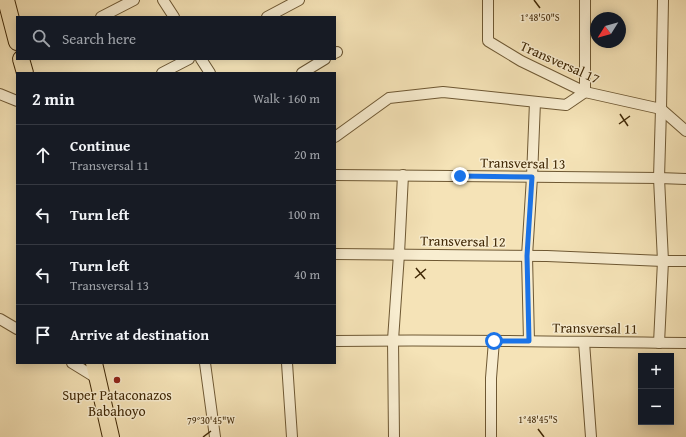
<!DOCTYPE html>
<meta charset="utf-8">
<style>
body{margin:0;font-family:"Gentium Book Plus",serif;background:#20242c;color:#f1f3f6}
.controls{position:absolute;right:12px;bottom:12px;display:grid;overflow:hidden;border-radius:0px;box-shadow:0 2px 10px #0003}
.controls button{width:36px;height:36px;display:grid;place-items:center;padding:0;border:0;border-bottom:1px solid #363941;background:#171b24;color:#f1f3f6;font:20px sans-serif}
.compass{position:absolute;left:590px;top:12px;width:36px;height:36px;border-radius:50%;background:#171b24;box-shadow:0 2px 10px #0003;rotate:233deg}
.stop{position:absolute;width:12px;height:12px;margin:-9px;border:3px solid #1a73e8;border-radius:50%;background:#fff}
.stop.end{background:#1a73e8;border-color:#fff;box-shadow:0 1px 4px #0008}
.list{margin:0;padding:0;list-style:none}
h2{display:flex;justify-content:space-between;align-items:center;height:52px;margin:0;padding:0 16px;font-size:17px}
h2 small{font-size:13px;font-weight:400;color:#9ea1a6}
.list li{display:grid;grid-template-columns:26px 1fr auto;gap:12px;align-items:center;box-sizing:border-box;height:60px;padding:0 16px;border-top:1px solid #363941}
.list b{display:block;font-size:15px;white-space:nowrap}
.list p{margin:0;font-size:13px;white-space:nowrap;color:#9ea1a6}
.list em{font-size:13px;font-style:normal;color:#9ea1a6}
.icon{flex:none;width:22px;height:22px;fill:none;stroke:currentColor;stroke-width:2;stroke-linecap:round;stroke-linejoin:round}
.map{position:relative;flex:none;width:686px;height:437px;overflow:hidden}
.search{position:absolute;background:#171b24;box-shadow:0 2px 10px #0003;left:16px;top:16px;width:320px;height:44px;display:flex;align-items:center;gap:10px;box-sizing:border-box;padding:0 14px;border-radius:0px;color:#9ea1a6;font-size:15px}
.panel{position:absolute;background:#171b24;box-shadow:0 2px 10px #0003;left:16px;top:72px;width:320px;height:292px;border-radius:0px}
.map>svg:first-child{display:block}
</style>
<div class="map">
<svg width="686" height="437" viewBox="0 0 686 437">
<rect width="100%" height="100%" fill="#f5e3b7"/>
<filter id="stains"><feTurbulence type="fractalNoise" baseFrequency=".005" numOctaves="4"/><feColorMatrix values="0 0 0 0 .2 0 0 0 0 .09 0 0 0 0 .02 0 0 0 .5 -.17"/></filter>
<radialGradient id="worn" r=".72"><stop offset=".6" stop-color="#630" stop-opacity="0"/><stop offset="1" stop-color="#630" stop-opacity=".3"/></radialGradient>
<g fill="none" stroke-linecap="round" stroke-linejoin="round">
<defs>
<g id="minor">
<path d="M163,0L174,17"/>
<path d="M488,0V41L521,61L585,92L661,109L686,131"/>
<path d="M101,17L134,0"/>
<path d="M267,17L299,0"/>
<path d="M335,53L337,52"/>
<path d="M201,59L210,73"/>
<path d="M162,73L189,59"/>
<path d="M302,73L325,59"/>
<path d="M0,94L17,101"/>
<path d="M335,137L389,98L443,92L566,105L585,92V0"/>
<path d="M335,175L659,178L686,179"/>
<path d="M335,254L547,256L663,261H686"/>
<path d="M0,319L17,329"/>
<path d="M335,341C452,339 569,342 686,343"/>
<path d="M529,341L527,256L532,177L535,102"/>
<path d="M584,342L591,437"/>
<path d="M659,343L663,261L659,178L661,109L663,0"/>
<path d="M72,363L98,379"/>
<path d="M205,363L215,437"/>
<path d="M287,363L292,437"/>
<path d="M394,437L393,340L399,254L403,175"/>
<path d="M491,437V378L494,341"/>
</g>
<g id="trunk">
<path d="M6,0L17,42"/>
<path d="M21,59L25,73"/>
<path d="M94,363L111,437"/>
</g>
</defs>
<use href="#minor" stroke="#6e5833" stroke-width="12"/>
<use href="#trunk" stroke="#412907" stroke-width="18"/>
<use href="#minor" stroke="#f8edd0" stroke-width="10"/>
<use href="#trunk" stroke="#f5e3b7" stroke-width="16"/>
</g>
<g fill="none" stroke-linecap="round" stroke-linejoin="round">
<path stroke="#1a73e8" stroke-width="5" d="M460,176L532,177L527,256L529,341H494"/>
</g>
<path fill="none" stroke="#412907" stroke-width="1.5" d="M534,0L540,8M620,114L628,126M619,124L630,116M416,268L425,279M415,278L426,269M538,429L544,437M203,437L211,431"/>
<circle fill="#8f2418" stroke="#f8edd0" stroke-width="1.5" cx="117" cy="380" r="4"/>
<g text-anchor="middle" stroke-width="3" stroke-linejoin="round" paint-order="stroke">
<g font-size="14" fill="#412907" stroke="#f8edd0">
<text transform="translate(560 62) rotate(24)" y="5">Transversal 17</text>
<text transform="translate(523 163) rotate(1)" y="5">Transversal 13</text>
<text transform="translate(463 241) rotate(1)" y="5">Transversal 12</text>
<text transform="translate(595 328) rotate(1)" y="5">Transversal 11</text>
</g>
<g font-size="14" fill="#412907" stroke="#f8edd0">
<text x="117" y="400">Super Pataconazos<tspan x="117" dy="16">Babahoyo</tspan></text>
</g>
</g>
<g font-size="10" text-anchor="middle" fill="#412907" stroke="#f8edd0" stroke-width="3" stroke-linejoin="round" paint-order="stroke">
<text x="540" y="21">1°48'50"S</text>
<text x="538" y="423">1°48'45"S</text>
<text x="211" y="424">79°30'45"W</text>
</g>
<rect width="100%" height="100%" filter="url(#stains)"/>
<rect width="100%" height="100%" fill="url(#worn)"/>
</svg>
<div class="controls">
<button>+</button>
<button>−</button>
</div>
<svg class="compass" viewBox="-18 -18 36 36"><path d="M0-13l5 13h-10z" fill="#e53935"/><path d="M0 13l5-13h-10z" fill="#9ea1a6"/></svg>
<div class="stop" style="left:494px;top:341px"></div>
<div class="stop end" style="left:460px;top:176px"></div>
<div class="search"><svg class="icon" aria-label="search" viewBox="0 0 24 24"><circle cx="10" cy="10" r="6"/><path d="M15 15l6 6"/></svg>Search here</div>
<section class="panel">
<h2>2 min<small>Walk · 160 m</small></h2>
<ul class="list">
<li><svg class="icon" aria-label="ahead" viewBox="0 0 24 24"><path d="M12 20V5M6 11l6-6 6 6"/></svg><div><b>Continue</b><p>Transversal 11</p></div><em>20 m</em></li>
<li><svg class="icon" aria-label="left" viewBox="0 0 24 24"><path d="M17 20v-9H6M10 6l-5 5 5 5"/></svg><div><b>Turn left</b></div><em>100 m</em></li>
<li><svg class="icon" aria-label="left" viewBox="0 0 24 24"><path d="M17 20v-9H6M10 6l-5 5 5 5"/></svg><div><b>Turn left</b><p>Transversal 13</p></div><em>40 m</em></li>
<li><svg class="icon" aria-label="arrive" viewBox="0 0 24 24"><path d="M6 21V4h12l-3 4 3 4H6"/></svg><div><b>Arrive at destination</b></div></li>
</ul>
</section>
</div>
